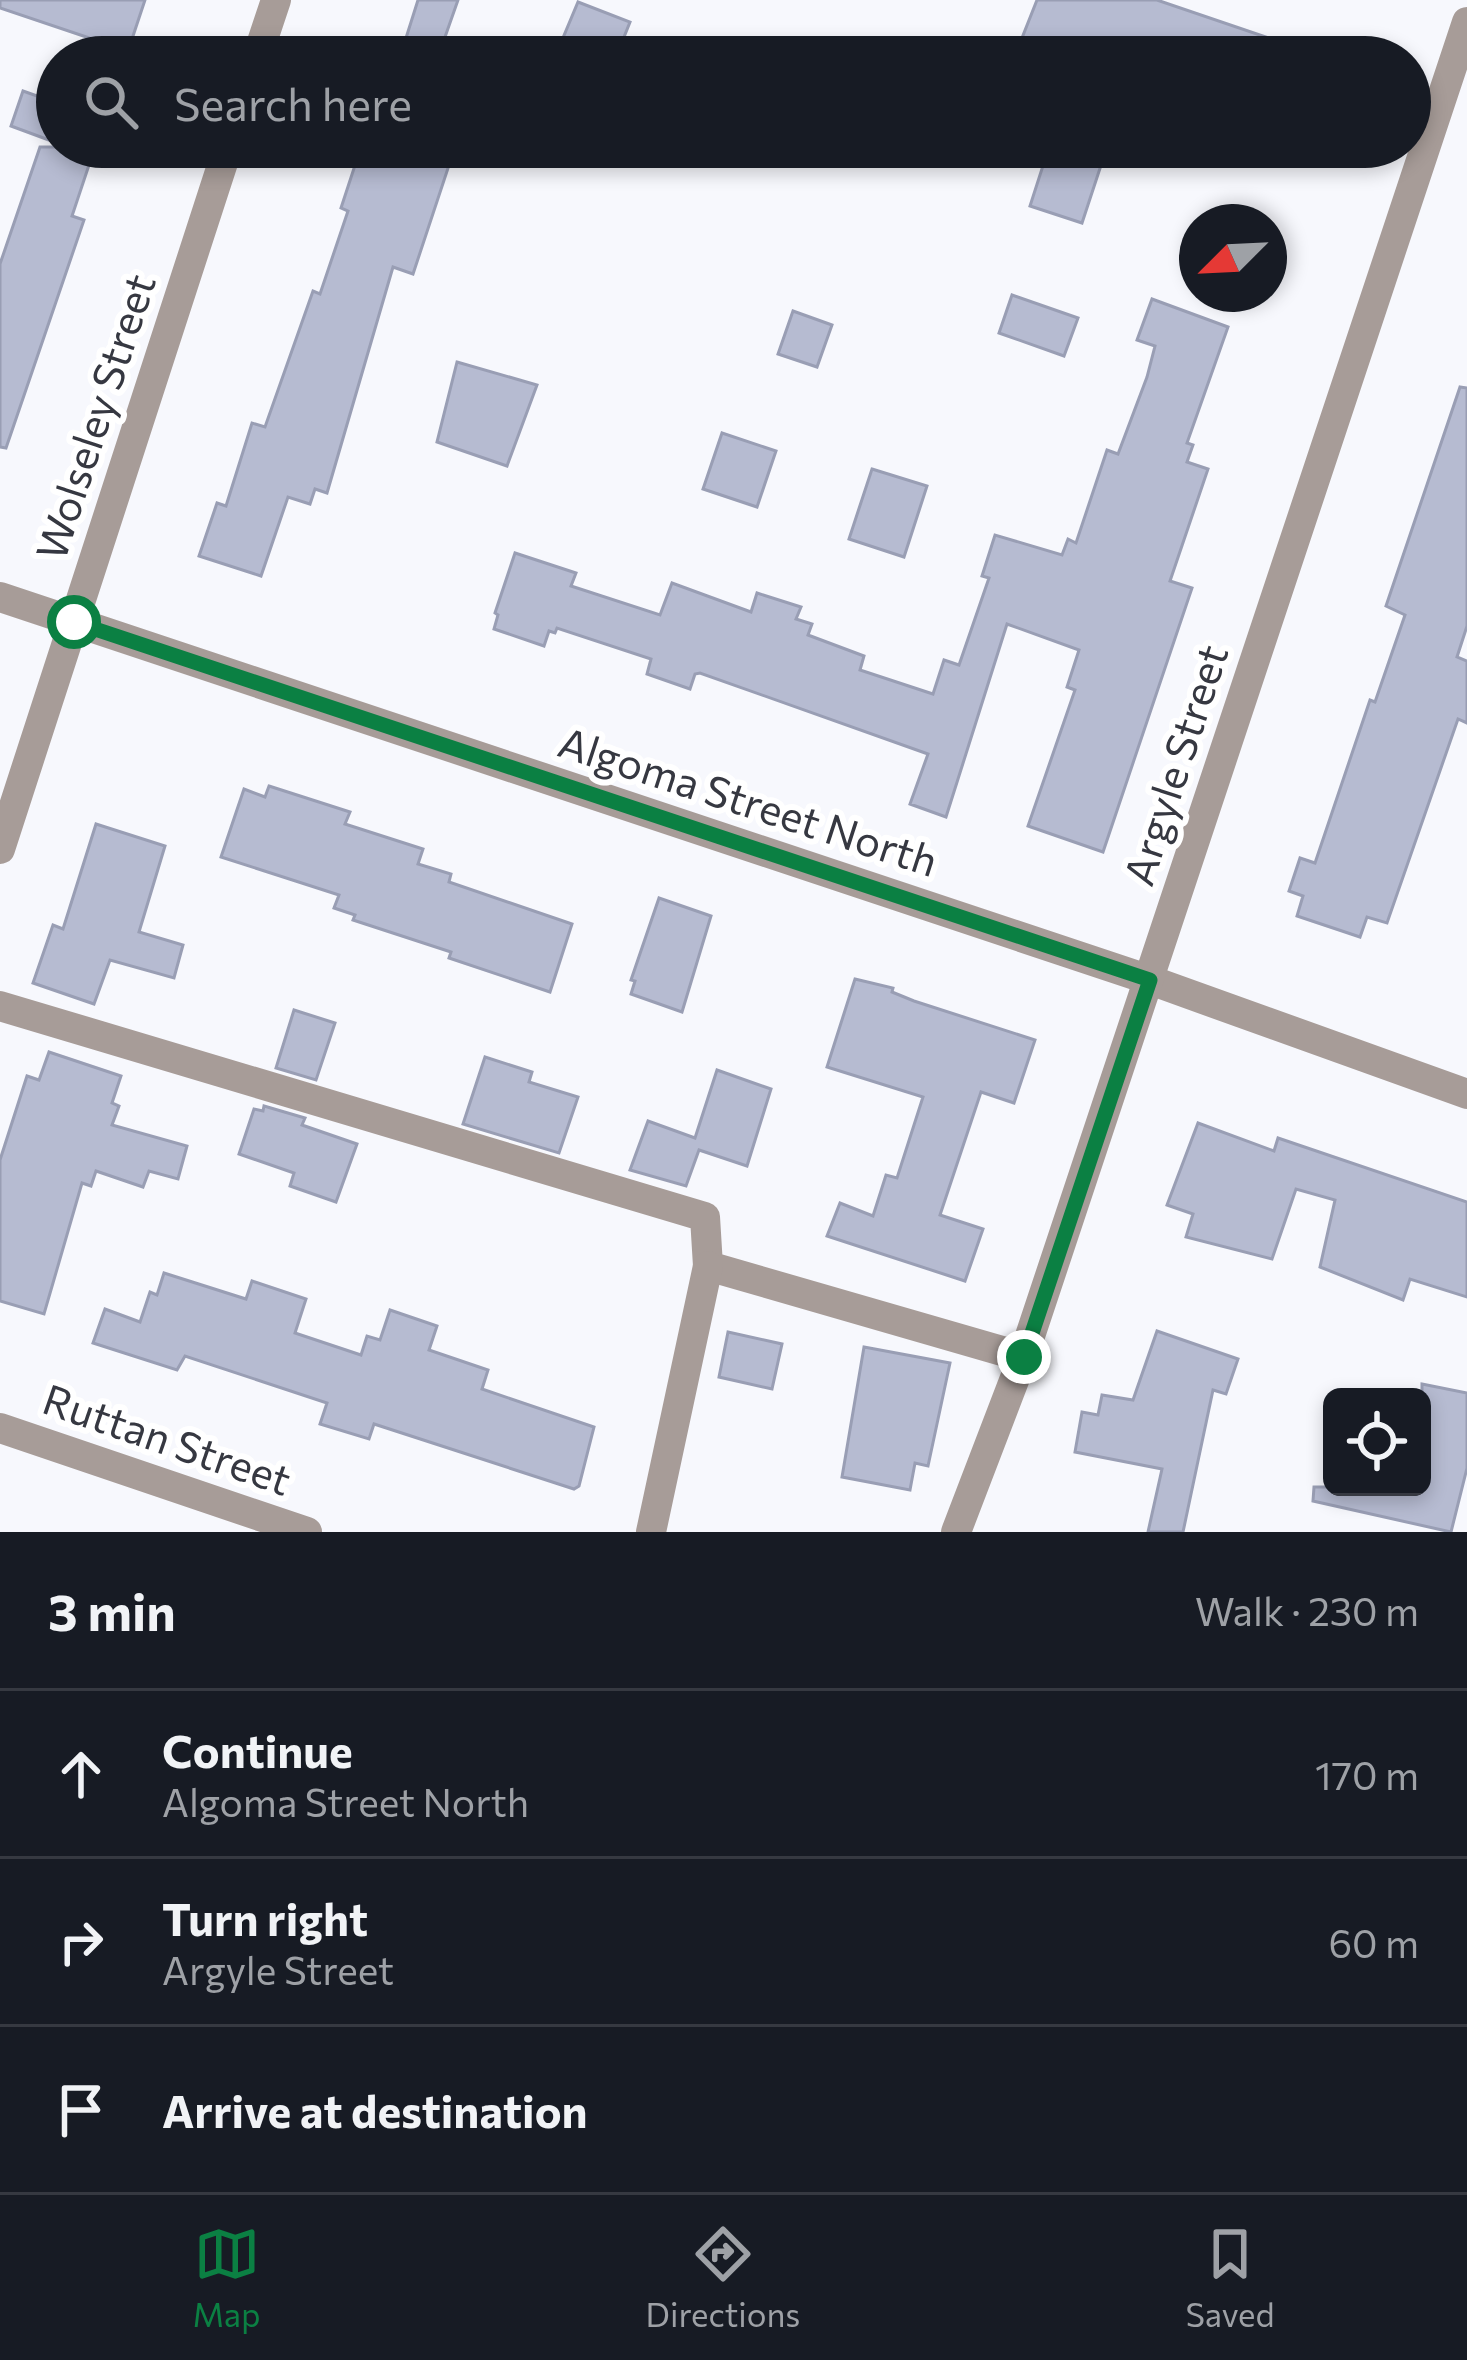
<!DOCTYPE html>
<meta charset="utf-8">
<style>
body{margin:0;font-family:Commissioner,sans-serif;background:#242831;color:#f1f3f6}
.controls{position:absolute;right:36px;bottom:36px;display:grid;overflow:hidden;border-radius:18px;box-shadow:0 6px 18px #0003}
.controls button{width:108px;height:108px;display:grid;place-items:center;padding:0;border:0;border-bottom:3px solid #363941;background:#171b24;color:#f1f3f6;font:60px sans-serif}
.compass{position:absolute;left:1179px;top:204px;width:108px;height:108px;border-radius:50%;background:#171b24;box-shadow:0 6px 18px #0003;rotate:246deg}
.stop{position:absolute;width:36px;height:36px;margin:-27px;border:9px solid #0b8043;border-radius:50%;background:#fff}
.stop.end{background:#0b8043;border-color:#fff;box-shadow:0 3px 12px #0008}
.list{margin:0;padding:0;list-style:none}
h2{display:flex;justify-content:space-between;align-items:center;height:156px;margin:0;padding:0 48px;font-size:51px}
h2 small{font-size:39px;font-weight:400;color:#9ea1a6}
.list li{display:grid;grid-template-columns:78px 1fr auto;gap:36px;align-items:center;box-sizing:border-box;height:168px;padding:0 48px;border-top:3px solid #363941}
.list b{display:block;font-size:45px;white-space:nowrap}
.list p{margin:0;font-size:39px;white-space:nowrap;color:#9ea1a6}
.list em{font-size:39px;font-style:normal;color:#9ea1a6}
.icon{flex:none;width:66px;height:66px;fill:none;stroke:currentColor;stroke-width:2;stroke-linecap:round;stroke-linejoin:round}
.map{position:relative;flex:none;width:1467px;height:1532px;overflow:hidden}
.search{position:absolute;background:#171b24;box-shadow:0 6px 18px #0003;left:36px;right:36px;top:36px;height:132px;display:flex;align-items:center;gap:30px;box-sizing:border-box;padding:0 42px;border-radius:66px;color:#9ea1a6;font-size:45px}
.sheet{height:660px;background:#171b24}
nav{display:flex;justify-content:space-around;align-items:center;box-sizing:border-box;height:168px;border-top:3px solid #363941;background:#171b24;font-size:33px;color:#9ea1a6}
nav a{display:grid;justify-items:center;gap:6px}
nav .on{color:#0b8043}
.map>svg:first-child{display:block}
</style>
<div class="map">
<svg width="1467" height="1532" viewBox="0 0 1467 1532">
<rect width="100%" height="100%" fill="#f7f8fd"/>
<g fill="#b6bbd1" stroke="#999eb4" stroke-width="3">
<path d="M0,0H145L128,51L0,8Z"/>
<path d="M418,0H458L438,57H400Z"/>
<path d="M1037,0H1157L1307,51L1306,57H1040L1044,47L1022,38Z"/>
<path d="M578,2L630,22L616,57H555Z"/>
<path d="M23,91L57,103V143L11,126Z"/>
<path d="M40,147H95L72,216L84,220L6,448L0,447V264Z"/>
<path d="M361,147H455L413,274L393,267L327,493L315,489L310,504L288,497L261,576L199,556L217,503L226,506L252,423L265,427L313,291L320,294L348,211L341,208Z"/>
<path d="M1049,147H1107L1082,223L1030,206Z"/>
<path d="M1012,295L1078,318L1064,356L999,333Z"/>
<path d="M1152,299L1228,327L1187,443L1193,445L1187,462L1208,469L1170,581L1192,588L1103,852L1028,826L1075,690L1067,687L1079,650L1007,624L946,817L910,804L928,754L700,673L695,674L690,689L647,674L651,659L557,628L555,633L549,631L544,646L494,629L498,615L495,613L515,553L576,573L571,586L660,615L672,583L751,612L757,593L801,607L796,619L812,624L808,635L864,656L860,670L933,694L944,660L959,665L989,578L982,576L995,535L1062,555L1068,539L1076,543L1107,450L1118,454L1147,377L1155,346L1137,340Z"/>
<path d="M793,311L832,325L817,367L778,354Z"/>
<path d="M457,362L537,385L507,466L437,442Z"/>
<path d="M1460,387L1467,388V626L1457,657L1467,661V723L1458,719L1387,923L1367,917L1360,937L1297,916L1303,896L1289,891L1300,858L1315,863L1370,700L1375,702L1405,615L1386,606Z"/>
<path d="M722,433L776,451L757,507L703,489Z"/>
<path d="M872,469L927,486L904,557L849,539Z"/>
<path d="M269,786L350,812L345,824L423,849L418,864L451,874L449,882L572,924L550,992L449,958L451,952L353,920L355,915L334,908L339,895L221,857L244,789L265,797Z"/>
<path d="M96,824L165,846L139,932L183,945L174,978L110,960L94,1004L33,983L53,925L63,929Z"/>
<path d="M659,898L711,916L682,1012L631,994L635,981L631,980Z"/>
<path d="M855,979L893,988L892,992L914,1001L1035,1040L1014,1103L981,1092L940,1215L983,1229L965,1281L827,1236L840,1203L873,1216L886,1175L897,1178L923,1097L827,1067Z"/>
<path d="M294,1010L335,1023L316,1080L276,1068Z"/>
<path d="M49,1052L121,1076L112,1103L119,1106L112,1125L187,1146L178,1179L149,1171L143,1187L96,1171L91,1186L82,1183L44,1314L0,1301V1160L27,1076L39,1080Z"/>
<path d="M485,1057L532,1072L529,1082L578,1097L559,1153L463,1124Z"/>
<path d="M717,1070L771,1089L747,1166L699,1150L686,1186L630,1170L648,1121L695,1138Z"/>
<path d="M264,1106L305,1118L302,1125L357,1144L336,1202L290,1186L294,1173L239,1154L254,1109L263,1111Z"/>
<path d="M1198,1123L1274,1151L1278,1138L1467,1202V1297L1410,1279L1403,1300L1320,1267L1335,1200L1296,1189L1272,1259L1186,1237L1193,1214L1167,1205Z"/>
<path d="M164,1273L246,1299L252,1281L306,1299L295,1333L361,1355L367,1336L380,1340L390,1310L437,1326L429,1350L488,1370L482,1389L594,1427L579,1486L574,1489L374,1424L369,1439L320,1424L327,1403L185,1356L177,1370L93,1343L105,1309L140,1322L150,1292L157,1295Z"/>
<path d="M1157,1331L1238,1359L1226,1394L1213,1390L1183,1532H1148L1162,1469L1075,1452L1082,1412L1098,1415L1102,1395L1133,1400Z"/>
<path d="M728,1332L782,1344L772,1389L719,1377Z"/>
<path d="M864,1347L950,1363L928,1466L915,1463L910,1490L842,1477Z"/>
<path d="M1422,1384L1467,1393V1468L1451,1532L1313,1501L1314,1487H1422Z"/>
</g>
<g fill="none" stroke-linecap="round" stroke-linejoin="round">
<g stroke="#a79c98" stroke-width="30">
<path d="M257,57L276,0"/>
<path d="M0,597L1150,980L1467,1094"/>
<path d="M0,849L228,147"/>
<path d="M0,1006L705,1217L708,1266L1023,1357"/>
<path d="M0,1428L307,1532"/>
<path d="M651,1532L708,1266"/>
<path d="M956,1532L1023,1357L1467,22"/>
</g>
</g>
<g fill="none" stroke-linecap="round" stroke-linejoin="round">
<path stroke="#0b8043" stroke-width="15" d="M74,622L1150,980L1024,1357"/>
</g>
<g text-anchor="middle" stroke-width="12" stroke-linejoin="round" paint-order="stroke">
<g font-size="42" fill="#363841" stroke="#fff">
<text transform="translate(96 417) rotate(-72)" y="15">Wolseley Street</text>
<text transform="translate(1176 765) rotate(-72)" y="15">Argyle Street</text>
<text transform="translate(748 802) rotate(18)" y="15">Algoma Street North</text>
<text transform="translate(167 1440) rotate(19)" y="15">Ruttan Street</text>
</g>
</g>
</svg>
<div class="controls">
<button><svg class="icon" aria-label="locate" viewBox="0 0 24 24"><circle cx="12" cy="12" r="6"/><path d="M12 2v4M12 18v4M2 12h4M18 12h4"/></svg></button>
</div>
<svg class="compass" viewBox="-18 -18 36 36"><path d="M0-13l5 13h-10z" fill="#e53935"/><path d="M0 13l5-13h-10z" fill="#9ea1a6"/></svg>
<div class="stop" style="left:74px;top:622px"></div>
<div class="stop end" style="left:1024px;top:1357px"></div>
<div class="search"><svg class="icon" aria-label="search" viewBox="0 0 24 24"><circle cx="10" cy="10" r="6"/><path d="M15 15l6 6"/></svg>Search here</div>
</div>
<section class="sheet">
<h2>3 min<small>Walk · 230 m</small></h2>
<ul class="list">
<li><svg class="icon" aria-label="ahead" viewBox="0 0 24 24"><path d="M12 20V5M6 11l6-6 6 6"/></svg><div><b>Continue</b><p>Algoma Street North</p></div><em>170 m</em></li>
<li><svg class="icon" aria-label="right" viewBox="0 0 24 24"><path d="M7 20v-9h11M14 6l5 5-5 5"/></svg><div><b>Turn right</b><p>Argyle Street</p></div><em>60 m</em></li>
<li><svg class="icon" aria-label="arrive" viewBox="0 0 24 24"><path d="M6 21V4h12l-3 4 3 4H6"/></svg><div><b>Arrive at destination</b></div></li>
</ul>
</section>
<nav>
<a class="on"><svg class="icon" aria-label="map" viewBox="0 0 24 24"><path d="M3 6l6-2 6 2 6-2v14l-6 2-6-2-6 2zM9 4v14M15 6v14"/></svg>Map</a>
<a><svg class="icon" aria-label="directions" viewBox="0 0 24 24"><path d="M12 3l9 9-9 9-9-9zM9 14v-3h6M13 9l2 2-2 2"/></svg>Directions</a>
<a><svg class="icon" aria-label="saved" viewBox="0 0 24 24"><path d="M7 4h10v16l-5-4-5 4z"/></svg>Saved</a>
</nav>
